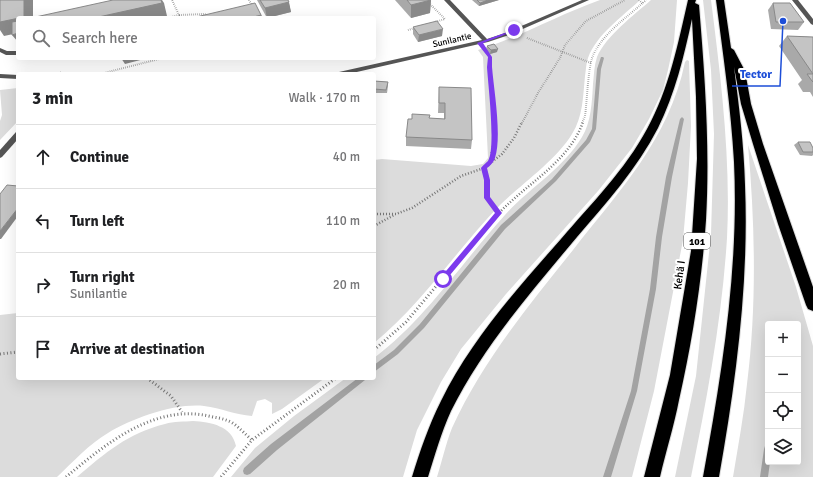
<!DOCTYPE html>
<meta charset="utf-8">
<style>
body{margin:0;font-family:Signika,sans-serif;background:#f6f6f6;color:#202124}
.controls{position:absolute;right:12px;bottom:12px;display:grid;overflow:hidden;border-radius:4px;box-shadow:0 4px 16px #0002}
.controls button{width:36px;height:36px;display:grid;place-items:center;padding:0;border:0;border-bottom:1px solid #e0e0e0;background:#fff;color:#202124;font:20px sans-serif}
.stop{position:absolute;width:12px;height:12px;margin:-9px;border:3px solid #7c3aed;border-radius:50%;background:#fff}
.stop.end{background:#7c3aed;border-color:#fff;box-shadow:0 1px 4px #0008}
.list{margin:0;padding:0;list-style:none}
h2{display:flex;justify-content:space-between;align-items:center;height:52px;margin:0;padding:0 16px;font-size:17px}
h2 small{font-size:13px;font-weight:400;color:#757577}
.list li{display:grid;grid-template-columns:26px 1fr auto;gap:12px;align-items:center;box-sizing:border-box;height:64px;padding:0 16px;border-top:1px solid #e0e0e0}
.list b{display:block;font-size:15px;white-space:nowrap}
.list p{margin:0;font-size:13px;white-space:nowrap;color:#757577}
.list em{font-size:13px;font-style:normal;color:#757577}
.icon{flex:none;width:22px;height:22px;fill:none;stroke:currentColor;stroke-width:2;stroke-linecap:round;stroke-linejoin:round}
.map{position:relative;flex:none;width:813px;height:477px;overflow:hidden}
.search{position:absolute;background:#fff;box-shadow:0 4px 16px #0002;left:16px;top:16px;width:360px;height:44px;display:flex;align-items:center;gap:10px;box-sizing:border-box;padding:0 14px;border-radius:4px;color:#757577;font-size:15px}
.panel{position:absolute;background:#fff;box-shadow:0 4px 16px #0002;left:16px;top:72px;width:360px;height:308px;border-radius:4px}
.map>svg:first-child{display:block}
</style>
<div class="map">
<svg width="813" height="477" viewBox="0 0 813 477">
<rect width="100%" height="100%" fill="#fff"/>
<g fill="#dcdcdc" fill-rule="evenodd">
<path d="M600,0H640C622,17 597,34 588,58C586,63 586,70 585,76C583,96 583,117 572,134C557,159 522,184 501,204C457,249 423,303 374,343V160L382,159L471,166L483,164L488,158L483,57L478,50C520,37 558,15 600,0Z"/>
<path d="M651,0H677L674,42L668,70L663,90L649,119L632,148L598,191L506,294L461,349L441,382L417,430L403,477H231L255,448L294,416L346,378H374V358C426,319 462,262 505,215C529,188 563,169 582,137C591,122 592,102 593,84C594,75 594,66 597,57C606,36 634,15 651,0Z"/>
<path d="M703,0H711C721,79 731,159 727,238C722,319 707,398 691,477H675L696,376L711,234L714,134L711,70Z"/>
<path d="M687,60L689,61L691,126L688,183L683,240L654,391L632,477H437C442,461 446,443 452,428C482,362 528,306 573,250C620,190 669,139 685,62Z"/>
<path d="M18,88V121L0,140V121L2,115L0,90Z"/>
<path d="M748,145L796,287L813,346V477H733C738,446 744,415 747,384C757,305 755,224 748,145ZM768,324H798V462H768Z"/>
<path d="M18,313V378H325L282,409L272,414V403L265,399L257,401L252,416C236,415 221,408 204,406C175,403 133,418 108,433C89,444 73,462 57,477H0V315Z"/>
<path d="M193,421C211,422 232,426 236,446L213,477H77C105,453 128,433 165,424C174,421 184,422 193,421Z"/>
</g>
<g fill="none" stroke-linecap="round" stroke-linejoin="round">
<g fill="#a3a3a3" fill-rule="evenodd">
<path d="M601,57H603L604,58L601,69L596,129L590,142L556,181L505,229L424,328L398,354L374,372V365L394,350L420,324L501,225L552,179L586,140L592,129L597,69Z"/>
<path d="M682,117L684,119L672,177L662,237L656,289L637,391L611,477H603L631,391L650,289L656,237L666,177L680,119Z"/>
<path d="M358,378H366L365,380L277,450L250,474L247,475L244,474L243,471L244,468L271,444Z"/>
<path d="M768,445V462H770L768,477H760L764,449L765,446Z"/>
</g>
<defs>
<g id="highway">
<path d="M688,0H696L695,3L699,5C705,77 710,148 706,220C702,281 692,342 679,400C674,426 666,451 660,477H644L670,375L691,251L697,159L696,97L692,19C684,56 675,94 658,128C637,169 606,203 577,237C531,292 483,347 451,411C441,433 435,455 428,477H412C420,451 429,425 441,401C471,340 517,289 561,239C591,204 625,170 647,129C669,89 678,44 688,0Z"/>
<path d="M716,0H724L731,48L734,50L745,71L751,104L763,144L813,287V311L808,309L806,305L778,224L753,144L741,104L734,67C739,106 744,145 745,185C749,283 736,381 719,477H703C722,373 739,268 734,162C731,108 723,54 716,0Z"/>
</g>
</defs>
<use href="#highway" stroke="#dbdbdb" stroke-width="2"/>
<g stroke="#777" stroke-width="2" stroke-dasharray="0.5 1.5" stroke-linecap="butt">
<path d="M249,0L253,7"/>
<path d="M426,0L445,19L435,22"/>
<path d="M639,0L643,4"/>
<path d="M258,13L263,18"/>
<path d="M179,15L204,14L216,18"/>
<path d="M167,18L179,15L172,0"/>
<path d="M408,30L415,28"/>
<path d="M527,38L591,63"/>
<path d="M487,52L490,57L489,67L494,123"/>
<path d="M104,73L163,58"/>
<path d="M60,74L61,72"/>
<path d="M522,123L538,93L560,58L565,45L586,21L625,0"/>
<path d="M582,123L585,116C587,101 588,71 592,58C601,34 628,17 646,0"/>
</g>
<g stroke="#777" stroke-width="2.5" stroke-dasharray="1 2" stroke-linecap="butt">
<path d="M490,162L494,141V122"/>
<path d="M484,168L487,179V198L499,213"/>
<path d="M374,214H396L412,208L461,176L484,168L502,154L514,138L522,122"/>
<path d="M374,226L394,215"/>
<path d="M443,279C461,257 479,235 498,214C526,184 569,162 583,122"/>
</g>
<g stroke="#777" stroke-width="3" stroke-dasharray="1 2.5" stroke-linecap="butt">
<path d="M374,350L406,322L443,278"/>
<path d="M0,354L18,352"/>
<path d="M147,378L171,396L182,412"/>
<path d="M66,477C107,443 156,402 213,417C219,418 225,419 231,422C239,427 245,434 252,440"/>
<path d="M221,477L252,440L336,378"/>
</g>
<path fill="#555" fill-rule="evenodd" d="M0,48L7,51H18V55H6L0,52Z"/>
<g fill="#555" fill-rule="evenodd">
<path d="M444,0H450L487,39L505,33L582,0H589L509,35L488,42L348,74H336L339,72L482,40Z"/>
<path d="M792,0H798L813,19V25L811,24Z"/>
<path d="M0,74L18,75V79L0,78Z"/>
<path d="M16,132H18V139L2,157L0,158V150Z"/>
</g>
<use href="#highway" fill="#000" fill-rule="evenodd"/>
</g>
<g fill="#a9a9a9">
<path d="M257,0H288L291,12L267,18Z"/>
<path d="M395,0H431L430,13L411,18Z"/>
<path d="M472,0H499L479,6Z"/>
<path d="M773,3L804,22L798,30L771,29L768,10Z"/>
<path d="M413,27L442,36L418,42L413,34Z"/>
<path d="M787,36L813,37V97L810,92H803L798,84L802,80L779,46Z"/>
<path d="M487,46L497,52L490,54L486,50Z"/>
<path d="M374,81L388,82V86L387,93H374Z"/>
<path d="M439,87L472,140L471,149L406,146V137L412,119L430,118L444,119V113H438Z"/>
<path d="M798,142L813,148V155L812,156L800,155L794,145Z"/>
</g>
<g fill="#898989">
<path d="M24,0H33V18H18V33L4,36L0,30V22Z"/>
<path d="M161,0H162L164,3L167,16L157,18H94Z"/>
<path d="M431,0L430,13L411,18V5Z"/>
<path d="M488,0H499L479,6L480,3Z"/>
<path d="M289,2L291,12L267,18L265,8Z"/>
<path d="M261,15L262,18H250Z"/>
<path d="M443,29L442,36L418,42L419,35Z"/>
<path d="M18,33V42L12,35Z"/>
<path d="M498,49L497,52L490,54L491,50Z"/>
<path d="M121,58H148L125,64Z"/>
<path d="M18,208V216L1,239H0V231Z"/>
</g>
<g fill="#c4c4c4" stroke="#898989">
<path d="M0,0H24V17L0,22Z"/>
<path d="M113,0H161L162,3L94,18H31Z"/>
<path d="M260,0H288L289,2L265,8Z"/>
<path d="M407,0H431L411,5Z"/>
<path d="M477,0H488L480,3Z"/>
<path d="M255,3L261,15L250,18H192Z"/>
<path d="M773,3H790L804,22H776Z"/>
<path d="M18,21V33L12,35V22Z"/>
<path d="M437,21L443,29L419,35L413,27Z"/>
<path d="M787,36L813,37V74Z"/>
<path d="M494,44L498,49L491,50L487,46Z"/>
<path d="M807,74H813V82L812,81Z"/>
<path d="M374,81L388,82L386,90L374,89Z"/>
<path d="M439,87L471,88L472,140L406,137L408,119H412V114L430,115L429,118L445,119V103H439Z"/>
<path d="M798,142H810L813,148V152H803Z"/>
<path d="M7,185L18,186V208L0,231V194Z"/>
</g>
<path fill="#7c3aed" d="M513,30H517L483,43L492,57V67C494,91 502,136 495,158C493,163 491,165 487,168L490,180V197L502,213L445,281L443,282L441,281V277L495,213L484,198V180L481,168C483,165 486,163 488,161C496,148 488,84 487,67L488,57L477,43Z"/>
<g text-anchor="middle" stroke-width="4" stroke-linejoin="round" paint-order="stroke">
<g font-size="9" fill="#000" stroke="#fff">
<text transform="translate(452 40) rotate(-13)" y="3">Sunilantie</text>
</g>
<rect fill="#fff" stroke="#4c4c4c" stroke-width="1" x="684" y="233" width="26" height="16" rx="3"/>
<g font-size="10" font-weight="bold" fill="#000">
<text x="697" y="245">101</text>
</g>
<g font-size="11" fill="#000" stroke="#fff">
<text transform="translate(679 275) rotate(-82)" y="4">Kehä I</text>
</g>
</g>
<path fill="none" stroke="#1d4ed8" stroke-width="1.5" d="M783 21L780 86H732"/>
<circle fill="#1d4ed8" stroke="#fff" stroke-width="1.5" cx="783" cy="21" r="4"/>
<g font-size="12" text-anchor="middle" font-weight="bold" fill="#1d4ed8" stroke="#fff" stroke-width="4" stroke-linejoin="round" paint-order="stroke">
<text x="756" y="78">Tector</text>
</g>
</svg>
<div class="controls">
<button>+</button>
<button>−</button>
<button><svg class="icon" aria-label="locate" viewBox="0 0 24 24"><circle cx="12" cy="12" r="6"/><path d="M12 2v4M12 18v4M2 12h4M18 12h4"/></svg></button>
<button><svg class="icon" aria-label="layers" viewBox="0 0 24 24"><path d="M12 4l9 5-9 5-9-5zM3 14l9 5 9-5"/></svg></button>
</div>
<div class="stop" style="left:443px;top:279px"></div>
<div class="stop end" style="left:514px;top:30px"></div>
<div class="search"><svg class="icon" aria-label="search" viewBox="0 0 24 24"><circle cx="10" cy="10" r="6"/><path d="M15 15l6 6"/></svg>Search here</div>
<section class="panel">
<h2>3 min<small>Walk · 170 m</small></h2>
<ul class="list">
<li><svg class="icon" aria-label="ahead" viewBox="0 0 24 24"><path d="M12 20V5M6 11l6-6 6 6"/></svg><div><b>Continue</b></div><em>40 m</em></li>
<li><svg class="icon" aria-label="left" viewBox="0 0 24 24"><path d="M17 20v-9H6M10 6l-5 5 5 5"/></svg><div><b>Turn left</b></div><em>110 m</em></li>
<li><svg class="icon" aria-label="right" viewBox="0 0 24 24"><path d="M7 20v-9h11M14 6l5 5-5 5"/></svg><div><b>Turn right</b><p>Sunilantie</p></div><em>20 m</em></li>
<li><svg class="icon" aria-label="arrive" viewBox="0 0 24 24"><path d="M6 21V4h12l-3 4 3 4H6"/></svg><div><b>Arrive at destination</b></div></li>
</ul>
</section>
</div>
